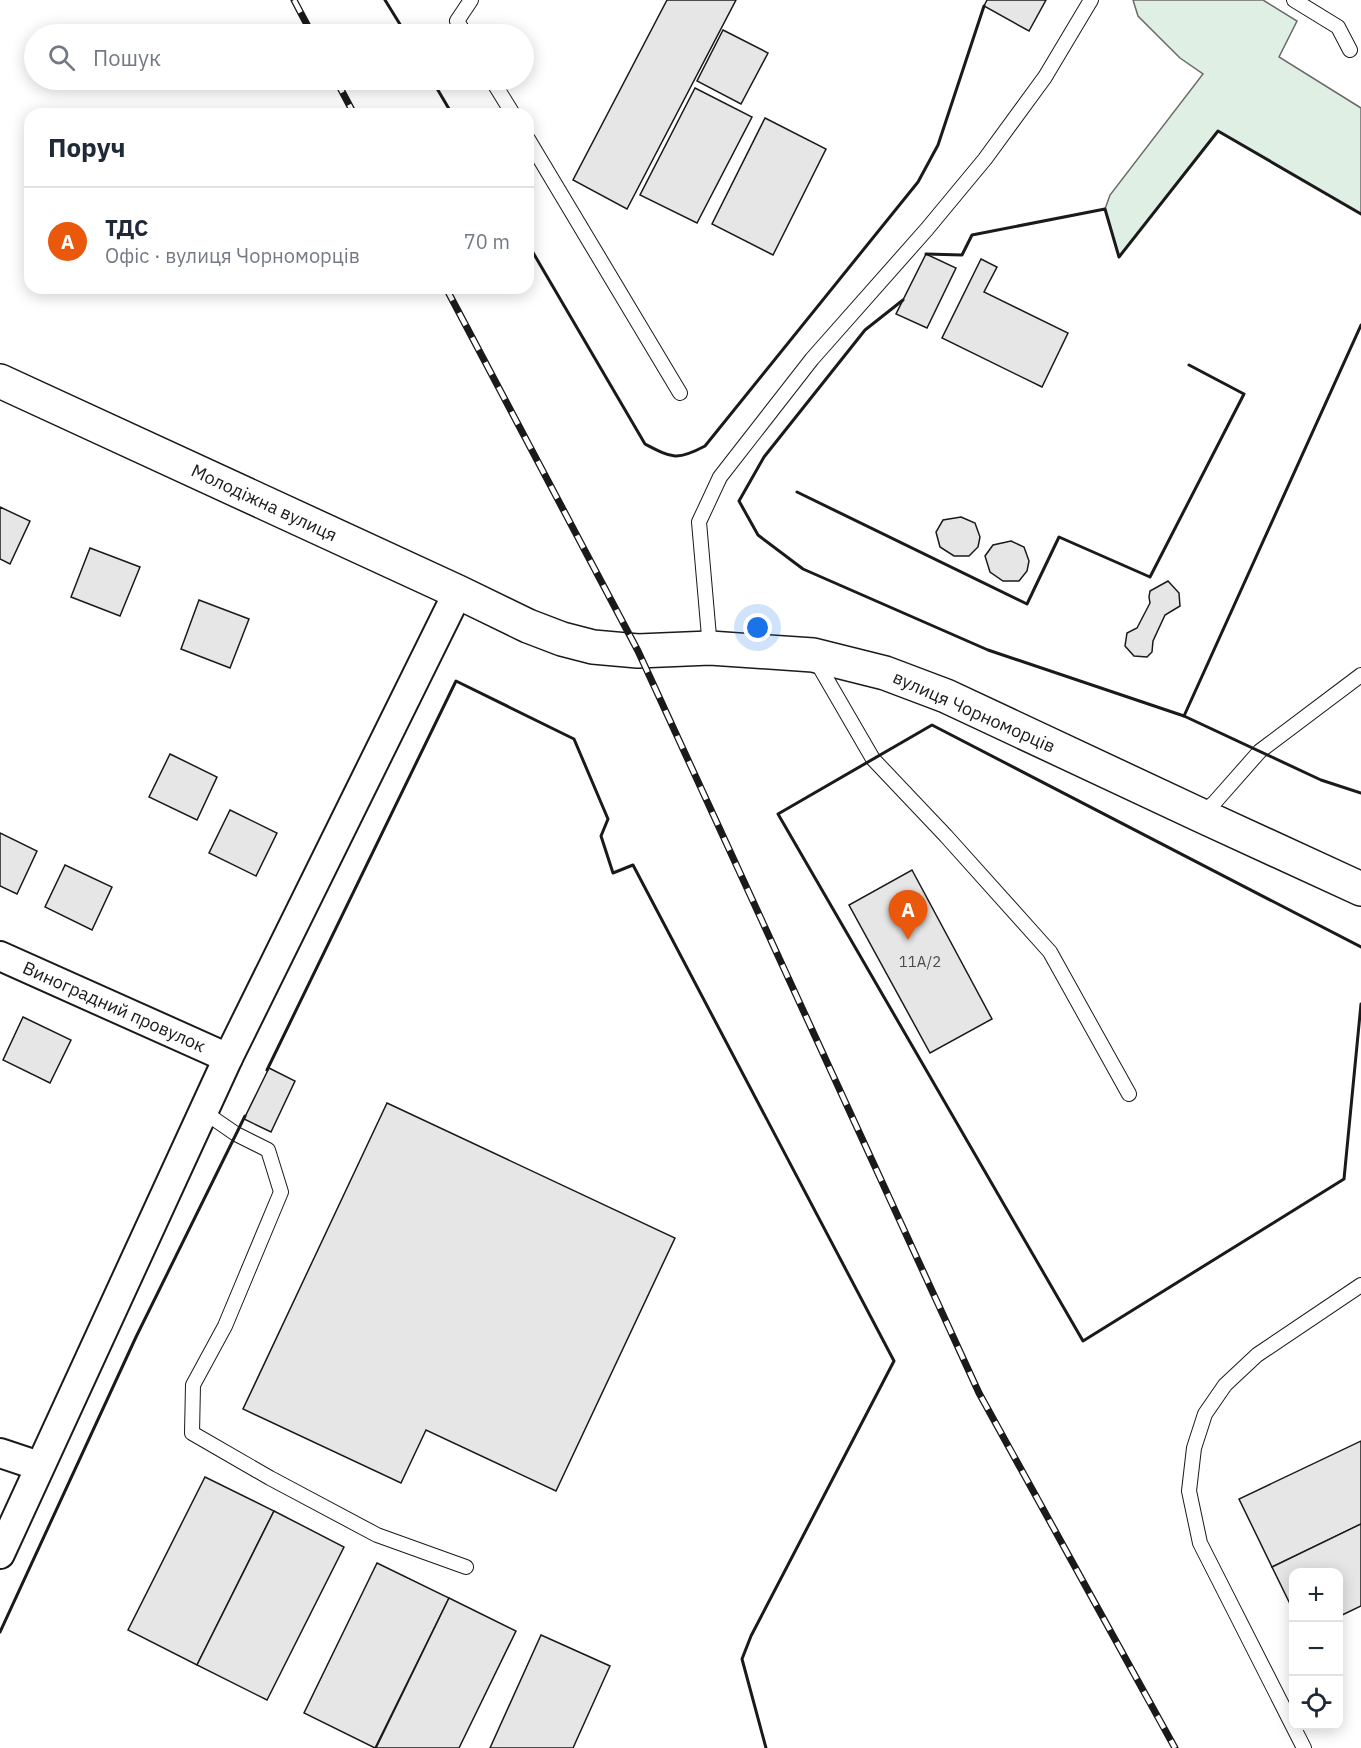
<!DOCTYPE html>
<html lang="uk">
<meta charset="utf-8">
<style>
body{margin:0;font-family:"IBM Plex Sans",sans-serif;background:#f2f2f3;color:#1f2937}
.controls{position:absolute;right:18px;bottom:18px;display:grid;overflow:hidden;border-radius:12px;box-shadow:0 3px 15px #0003}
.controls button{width:54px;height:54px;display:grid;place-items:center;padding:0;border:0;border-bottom:2px solid #e0e1e3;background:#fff;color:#1f2937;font:30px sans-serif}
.you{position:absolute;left:758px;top:628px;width:21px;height:21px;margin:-15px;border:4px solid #fff;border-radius:50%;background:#1a73e8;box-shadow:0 0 0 9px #1a73e833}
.badge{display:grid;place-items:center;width:39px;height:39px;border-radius:50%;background:#ea580c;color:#fff;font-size:20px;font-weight:700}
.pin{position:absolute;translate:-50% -50px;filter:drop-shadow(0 2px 3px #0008)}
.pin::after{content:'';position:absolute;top:32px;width:21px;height:18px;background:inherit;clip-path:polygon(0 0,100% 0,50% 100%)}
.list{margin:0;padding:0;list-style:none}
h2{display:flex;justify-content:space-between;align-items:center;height:78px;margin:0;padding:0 24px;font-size:26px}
h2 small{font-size:20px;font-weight:400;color:#747a83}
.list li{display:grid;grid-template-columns:39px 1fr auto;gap:18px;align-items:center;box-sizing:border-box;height:108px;padding:0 24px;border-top:2px solid #e0e1e3}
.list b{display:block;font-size:22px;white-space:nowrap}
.list p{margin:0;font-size:20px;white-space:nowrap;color:#747a83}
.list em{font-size:20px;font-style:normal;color:#747a83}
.icon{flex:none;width:33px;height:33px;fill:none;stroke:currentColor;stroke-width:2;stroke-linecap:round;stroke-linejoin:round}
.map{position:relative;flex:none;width:1361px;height:1748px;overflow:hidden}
.search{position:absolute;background:#fff;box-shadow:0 3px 15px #0003;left:24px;top:24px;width:510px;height:66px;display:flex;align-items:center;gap:15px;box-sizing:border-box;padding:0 21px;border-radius:33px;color:#747a83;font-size:22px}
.panel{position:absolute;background:#fff;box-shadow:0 3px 15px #0003;left:24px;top:108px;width:510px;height:186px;border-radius:18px}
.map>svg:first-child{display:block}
</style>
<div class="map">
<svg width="1361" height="1748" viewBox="0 0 1361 1748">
<rect width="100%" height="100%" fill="#fff"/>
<path fill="#e0efe3" stroke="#6a6a6a" stroke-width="1.5" d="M1133,0H1263L1297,21L1279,57L1361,108V214L1218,131L1119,257L1105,209L1110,195L1203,74L1180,58L1138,16Z"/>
<g fill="#e6e6e6" stroke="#1a1a1a" stroke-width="1.5">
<path d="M667,0H736L627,209L573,180Z"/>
<path d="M987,0H1046L1029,31L984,6Z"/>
<path d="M723,30L768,53L741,104L697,81Z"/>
<path d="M695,88L752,117L697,223L640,195Z"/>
<path d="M765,118L826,149L773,255L712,224Z"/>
<path d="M926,254L956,268L927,328L896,314Z"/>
<path d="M981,259L997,267L984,292L1068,333L1042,387L942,338Z"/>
<path d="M0,507L30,521L10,564L0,559Z"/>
<path d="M961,517L975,523L980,537L978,547L969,556H954L940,547L936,532L943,520Z"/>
<path d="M1011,541L1024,547L1029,561L1027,571L1019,581H1003L990,572L985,556L993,545Z"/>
<path d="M90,548L140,567L120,616L71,597Z"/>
<path d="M1168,581L1179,593L1180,606L1165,615L1153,641L1152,652L1147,657L1134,656L1125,646L1127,633L1137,628L1150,603L1149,597L1150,591Z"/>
<path d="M199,600L249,619L230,668L181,649Z"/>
<path d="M170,754L217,777L197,820L149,797Z"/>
<path d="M230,810L277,833L256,876L209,853Z"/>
<path d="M0,833L37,851L17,894L0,886Z"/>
<path d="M65,865L112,887L92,930L45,907Z"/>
<path d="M912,870L992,1019L930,1053L849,905Z"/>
<path d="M23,1017L71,1040L50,1083L3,1060Z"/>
<path d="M269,1068L295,1081L271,1132L244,1119Z"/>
<path d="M387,1103L675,1238L556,1491L426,1430L401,1483L243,1409Z"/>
<path d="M1361,1441V1524L1272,1567L1239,1499Z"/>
<path d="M205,1477L274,1511L197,1665L128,1630Z"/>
<path d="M274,1511L344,1547L267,1700L197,1665Z"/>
<path d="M1361,1524V1606L1338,1617V1572H1294V1612L1272,1567Z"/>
<path d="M377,1563L449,1598L375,1748L304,1713Z"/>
<path d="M449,1598L516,1631L459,1748H376Z"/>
<path d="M541,1635L610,1666L573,1748H490Z"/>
</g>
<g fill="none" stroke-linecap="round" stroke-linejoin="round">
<defs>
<g id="lane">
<path d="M1294,0L1338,27L1350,50"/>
<path d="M465,34L457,21L471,0"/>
<path d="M492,80L513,114"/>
<path d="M528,139L680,393"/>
<path d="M710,648L699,522L720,477L812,359L927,229L985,159L1045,77L1091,0"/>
<path d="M815,659L873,759L946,836L1050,952L1129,1094"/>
<path d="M1200,815L1215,802L1260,751L1361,675"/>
<path d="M204,1112L236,1134L268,1150L281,1192L225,1326L193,1385L192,1433L270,1478L377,1535L466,1567"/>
<path d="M1304,1748L1200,1543L1189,1491L1194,1448L1205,1414L1225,1385L1257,1355L1361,1285"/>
</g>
<g id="street">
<path d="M0,956L228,1058"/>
<path d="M0,1453L39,1466"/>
<path d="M0,1554L228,1058L458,592"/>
</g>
<path id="secondary" d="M0,381L458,592L528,626L562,639L593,647L638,651L710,648L813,655L885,673L946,696L1200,815L1361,889"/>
</defs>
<use href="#lane" stroke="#1a1a1a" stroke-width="16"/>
<use href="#street" stroke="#1a1a1a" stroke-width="32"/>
<use href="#secondary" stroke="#1a1a1a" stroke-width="36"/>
<use href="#lane" stroke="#fff" stroke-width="14"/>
<use href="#street" stroke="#fff" stroke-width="28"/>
<use href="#secondary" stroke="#fff" stroke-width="33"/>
<defs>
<g id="rail">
<path d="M294,0L312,34"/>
<path d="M336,80L354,114"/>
<path d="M446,288L638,651L979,1393L1175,1748"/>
</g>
</defs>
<use href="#rail" stroke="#1a1a1a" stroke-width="7"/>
<use href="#rail" stroke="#fff" stroke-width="4.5" stroke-dasharray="14" stroke-linecap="butt"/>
<g stroke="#1a1a1a" stroke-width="3">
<path d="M385,0L406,34"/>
<path d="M432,80L452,114"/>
<path d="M528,244L645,444C672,458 677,461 705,446L918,182L938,145L984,6"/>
<path d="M926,254L962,255L972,235L1105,209L1119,257L1218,131L1361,214"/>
<path d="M903,300L865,330L764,457L739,501L758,535L803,569L988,650L1184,716L1321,780L1361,793"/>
<path d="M797,492L1027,604L1059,537L1150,577L1244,394L1189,365"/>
<path d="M1184,716L1361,325"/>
<path d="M1361,947L932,725L778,814L1083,1341L1344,1179L1361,1004"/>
<path d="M267,1070L456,681L574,739L608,819L601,836L613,873L633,865L894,1361L751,1636L742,1659L766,1748"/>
<path d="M0,1632L136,1337L245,1116"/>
</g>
</g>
<g text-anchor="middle" stroke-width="4.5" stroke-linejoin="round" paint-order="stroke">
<g font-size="15" fill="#4d4d4d">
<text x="920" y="967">11А/2</text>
</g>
<g font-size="18" fill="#1a1a1a" stroke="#fff">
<text transform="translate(264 503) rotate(25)" y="6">Молодіжна вулиця</text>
<text transform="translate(974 712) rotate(24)" y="6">вулиця Чорноморців</text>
<text transform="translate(114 1007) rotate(24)" y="6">Виноградний провулок</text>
</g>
</g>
</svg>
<div class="controls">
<button>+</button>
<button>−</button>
<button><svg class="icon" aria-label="locate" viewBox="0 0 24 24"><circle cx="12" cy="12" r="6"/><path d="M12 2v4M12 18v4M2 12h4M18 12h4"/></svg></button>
</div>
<div class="you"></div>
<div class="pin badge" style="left:908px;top:940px">A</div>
<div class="search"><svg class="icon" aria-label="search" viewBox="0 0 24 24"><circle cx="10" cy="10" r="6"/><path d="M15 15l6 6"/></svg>Пошук</div>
<section class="panel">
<h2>Поруч<small></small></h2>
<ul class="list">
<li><span class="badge">A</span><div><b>ТДС</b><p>Офіс · вулиця Чорноморців</p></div><em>70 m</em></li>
</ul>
</section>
</div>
